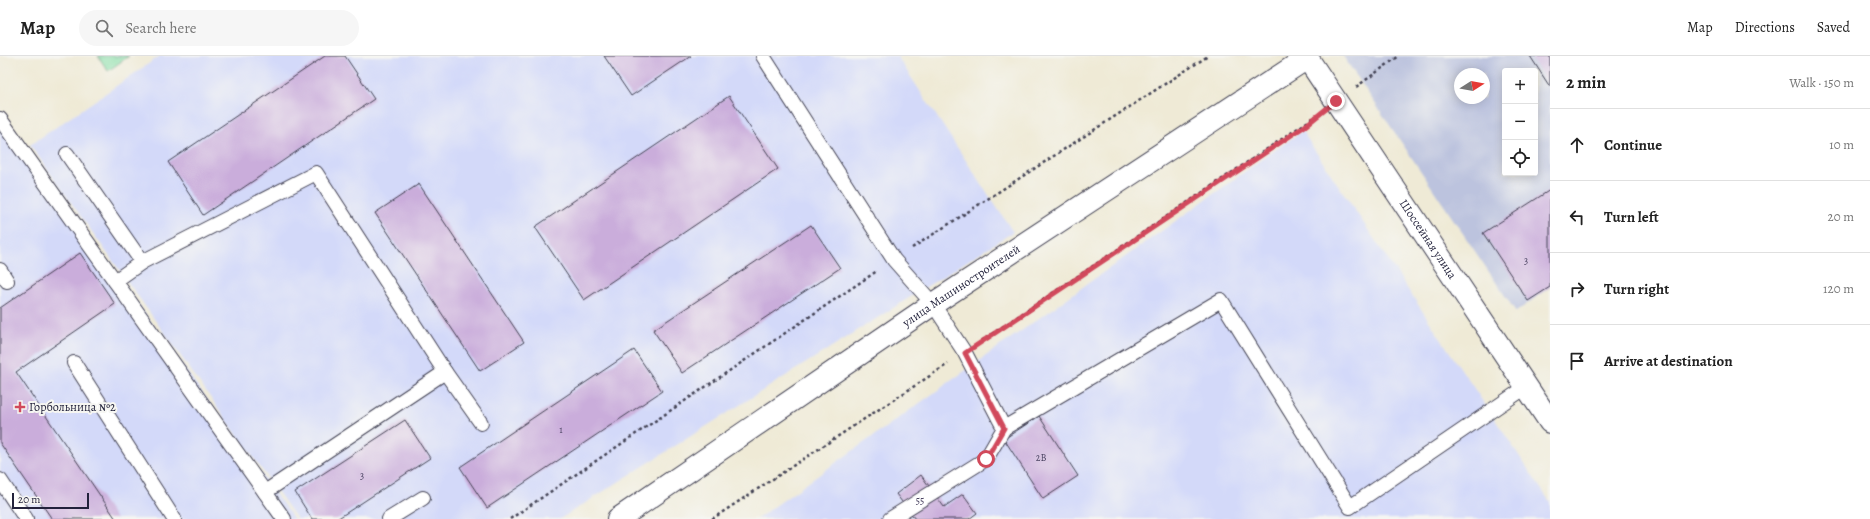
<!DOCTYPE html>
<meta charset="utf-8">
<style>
body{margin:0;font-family:Alegreya,serif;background:#f6f6f6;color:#222}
.controls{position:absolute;right:12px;top:12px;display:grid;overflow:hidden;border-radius:4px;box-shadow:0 2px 10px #0003}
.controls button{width:36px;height:36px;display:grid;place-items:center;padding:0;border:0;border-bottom:1px solid #e0e0e0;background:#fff;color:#222;font:20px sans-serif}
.compass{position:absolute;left:1454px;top:12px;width:36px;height:36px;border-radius:50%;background:#fff;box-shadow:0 2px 10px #0003;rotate:79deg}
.scale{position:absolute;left:12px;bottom:10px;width:77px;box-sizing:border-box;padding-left:4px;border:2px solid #22223b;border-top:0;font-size:11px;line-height:14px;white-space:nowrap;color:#22223b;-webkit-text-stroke:3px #f6f6f2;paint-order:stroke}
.stop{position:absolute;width:12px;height:12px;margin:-9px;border:3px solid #d1495b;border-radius:50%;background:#fff}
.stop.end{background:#d1495b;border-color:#fff;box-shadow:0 1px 4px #0008}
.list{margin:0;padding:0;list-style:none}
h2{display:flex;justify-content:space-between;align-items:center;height:52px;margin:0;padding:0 16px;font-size:17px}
h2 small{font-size:13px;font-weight:400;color:#767676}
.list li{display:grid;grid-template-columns:26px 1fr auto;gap:12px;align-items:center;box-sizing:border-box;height:72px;padding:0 16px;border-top:1px solid #e0e0e0}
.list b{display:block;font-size:15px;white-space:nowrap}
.list em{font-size:13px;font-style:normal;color:#767676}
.icon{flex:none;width:22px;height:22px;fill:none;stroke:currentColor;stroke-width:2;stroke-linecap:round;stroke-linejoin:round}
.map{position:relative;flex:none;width:1550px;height:463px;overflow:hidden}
header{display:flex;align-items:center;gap:24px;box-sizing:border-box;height:56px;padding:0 20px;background:#fff;border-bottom:1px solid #e0e0e0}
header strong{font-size:19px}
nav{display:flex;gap:22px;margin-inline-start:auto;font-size:14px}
.search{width:280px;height:36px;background:#f6f6f6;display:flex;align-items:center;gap:10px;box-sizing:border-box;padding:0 14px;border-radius:22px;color:#767676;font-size:15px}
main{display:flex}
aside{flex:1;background:#fff}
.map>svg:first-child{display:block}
</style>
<header>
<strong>Map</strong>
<div class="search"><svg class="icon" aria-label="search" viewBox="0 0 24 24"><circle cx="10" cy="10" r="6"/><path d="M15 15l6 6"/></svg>Search here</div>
<nav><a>Map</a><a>Directions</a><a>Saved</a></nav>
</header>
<main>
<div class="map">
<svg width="1550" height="463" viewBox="0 0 1550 463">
<rect width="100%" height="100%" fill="#f6f6f2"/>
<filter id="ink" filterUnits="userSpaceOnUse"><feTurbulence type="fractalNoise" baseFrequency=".025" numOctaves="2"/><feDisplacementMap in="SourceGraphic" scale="8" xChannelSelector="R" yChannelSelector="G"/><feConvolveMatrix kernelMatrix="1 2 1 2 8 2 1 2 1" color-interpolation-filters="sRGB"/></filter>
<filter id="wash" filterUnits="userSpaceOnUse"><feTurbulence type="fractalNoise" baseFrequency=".012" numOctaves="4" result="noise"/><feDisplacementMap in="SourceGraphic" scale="16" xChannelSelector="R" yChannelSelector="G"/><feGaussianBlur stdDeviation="0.9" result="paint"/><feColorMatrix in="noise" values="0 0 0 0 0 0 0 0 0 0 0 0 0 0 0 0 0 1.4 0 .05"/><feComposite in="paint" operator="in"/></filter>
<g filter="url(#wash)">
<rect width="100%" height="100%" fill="#efead6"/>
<g fill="#d3d9f9">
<path d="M160,0H897L1013,176L560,463H297L30,89Z"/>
<path d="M0,58L294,463H0Z"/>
<path d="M1302,75L1550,446V463H757Z"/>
</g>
<path fill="#bcc3de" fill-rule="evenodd" d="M1343,0H1550V231L1516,256ZM1505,15H1535V117H1505ZM1460,18H1484V42H1460Z"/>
<path fill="#84dea4" stroke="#538070" d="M98,0H129L108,15Z"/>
<g id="blocks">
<g fill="#caaddb">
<path d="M325,0H345L374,43L203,159L168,106Z"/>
<path d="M604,0H691L631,40Z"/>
<path d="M1530,0H1550V31Z"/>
<path d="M729,40L778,113L584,244L535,171Z"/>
<path d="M419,128L524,286L480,315L375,157Z"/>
<path d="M1550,134V231L1528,245L1483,177Z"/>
<path d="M811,169L840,212L682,317L653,274Z"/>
<path d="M80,197L115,248L16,316L116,463H52L0,387V252Z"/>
<path d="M634,294L662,335L487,452L460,411Z"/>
<path d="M1039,360L1078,420L1043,443L1004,383Z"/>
<path d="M405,364L430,402L337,463H312L295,436Z"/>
<path d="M921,419L944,451L963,438L977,457L969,463H915L896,438Z"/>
</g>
</g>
</g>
<g filter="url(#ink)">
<use href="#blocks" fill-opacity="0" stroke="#414052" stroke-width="1"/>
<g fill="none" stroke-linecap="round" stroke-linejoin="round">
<defs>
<g id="service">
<path d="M763,0L894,204L933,248L965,297L1004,372L986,403L890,463"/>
<path d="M0,63L284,463"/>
<path d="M67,98L142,206L115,225"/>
<path d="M142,206L316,117L445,316L265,436"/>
<path d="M0,214L7,225"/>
<path d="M74,307L174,463"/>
<path d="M445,316L481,367"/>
<path d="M1004,372L1221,244L1350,451L1526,331"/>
<path d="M0,424L26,463"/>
<path d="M389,463L423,442"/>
</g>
<g id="tertiary">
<path id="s1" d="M618,463L933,248L1307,2"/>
</g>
<g id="secondary">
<path id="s2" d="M1306,0L1550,366"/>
</g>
</defs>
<use href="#service" stroke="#414052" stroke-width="16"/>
<use href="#tertiary" stroke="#414052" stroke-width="24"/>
<use href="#secondary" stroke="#414052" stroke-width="24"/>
<g stroke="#414052" stroke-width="2.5" stroke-dasharray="3 3" stroke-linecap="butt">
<path d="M1356,31L1399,0"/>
<path d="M912,192L1208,0"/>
<path d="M982,285L1316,60"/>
<path d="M510,463L877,215"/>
<path d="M712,463L948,308"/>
</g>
<use href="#service" stroke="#fff" stroke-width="14"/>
<use href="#tertiary" stroke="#fff" stroke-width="22"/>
<use href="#secondary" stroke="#fff" stroke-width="22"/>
</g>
</g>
<g fill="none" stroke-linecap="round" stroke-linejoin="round" filter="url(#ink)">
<path stroke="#d1495b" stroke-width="5" d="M986,403L1004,372L965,297L1305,70L1336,45"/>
</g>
<path fill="#d1495b" stroke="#f6f6f2" stroke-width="1.5" d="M18 345h4v4h4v4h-4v4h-4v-4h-4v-4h4z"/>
<g text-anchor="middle" stroke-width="4" stroke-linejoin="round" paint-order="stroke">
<g font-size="10" fill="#4c4563">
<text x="1526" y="208">3</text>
<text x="561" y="377">1</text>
<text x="1041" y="405">2В</text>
<text x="362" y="423">3</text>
<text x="920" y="448">55</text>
</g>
<g font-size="12" fill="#22223b" stroke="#f6f6f2">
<text dy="4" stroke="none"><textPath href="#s2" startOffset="220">Шоссейная улица</textPath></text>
<text dy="4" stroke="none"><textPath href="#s1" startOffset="415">улица Машиностроителей</textPath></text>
</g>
<g font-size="12" fill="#22223b" stroke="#f6f6f2" text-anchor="start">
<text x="29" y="355">Горбольница №2</text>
</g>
</g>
</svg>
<div class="controls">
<button>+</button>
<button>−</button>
<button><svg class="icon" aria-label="locate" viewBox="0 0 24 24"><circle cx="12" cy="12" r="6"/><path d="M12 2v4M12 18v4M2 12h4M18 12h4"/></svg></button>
</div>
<svg class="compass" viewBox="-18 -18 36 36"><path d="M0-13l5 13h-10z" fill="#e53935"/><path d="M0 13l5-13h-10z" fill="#767676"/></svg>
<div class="scale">20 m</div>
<div class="stop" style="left:986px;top:403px"></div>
<div class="stop end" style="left:1336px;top:45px"></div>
</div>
<aside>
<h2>2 min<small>Walk · 150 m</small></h2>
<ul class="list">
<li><svg class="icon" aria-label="ahead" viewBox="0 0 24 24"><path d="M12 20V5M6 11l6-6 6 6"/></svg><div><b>Continue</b></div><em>10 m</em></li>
<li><svg class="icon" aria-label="left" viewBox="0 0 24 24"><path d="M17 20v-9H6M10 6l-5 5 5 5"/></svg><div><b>Turn left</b></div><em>20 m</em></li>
<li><svg class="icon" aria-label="right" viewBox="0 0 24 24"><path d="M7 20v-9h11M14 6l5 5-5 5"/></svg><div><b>Turn right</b></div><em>120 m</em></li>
<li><svg class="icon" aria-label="arrive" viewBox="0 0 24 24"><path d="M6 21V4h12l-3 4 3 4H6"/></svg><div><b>Arrive at destination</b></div></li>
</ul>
</aside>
</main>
